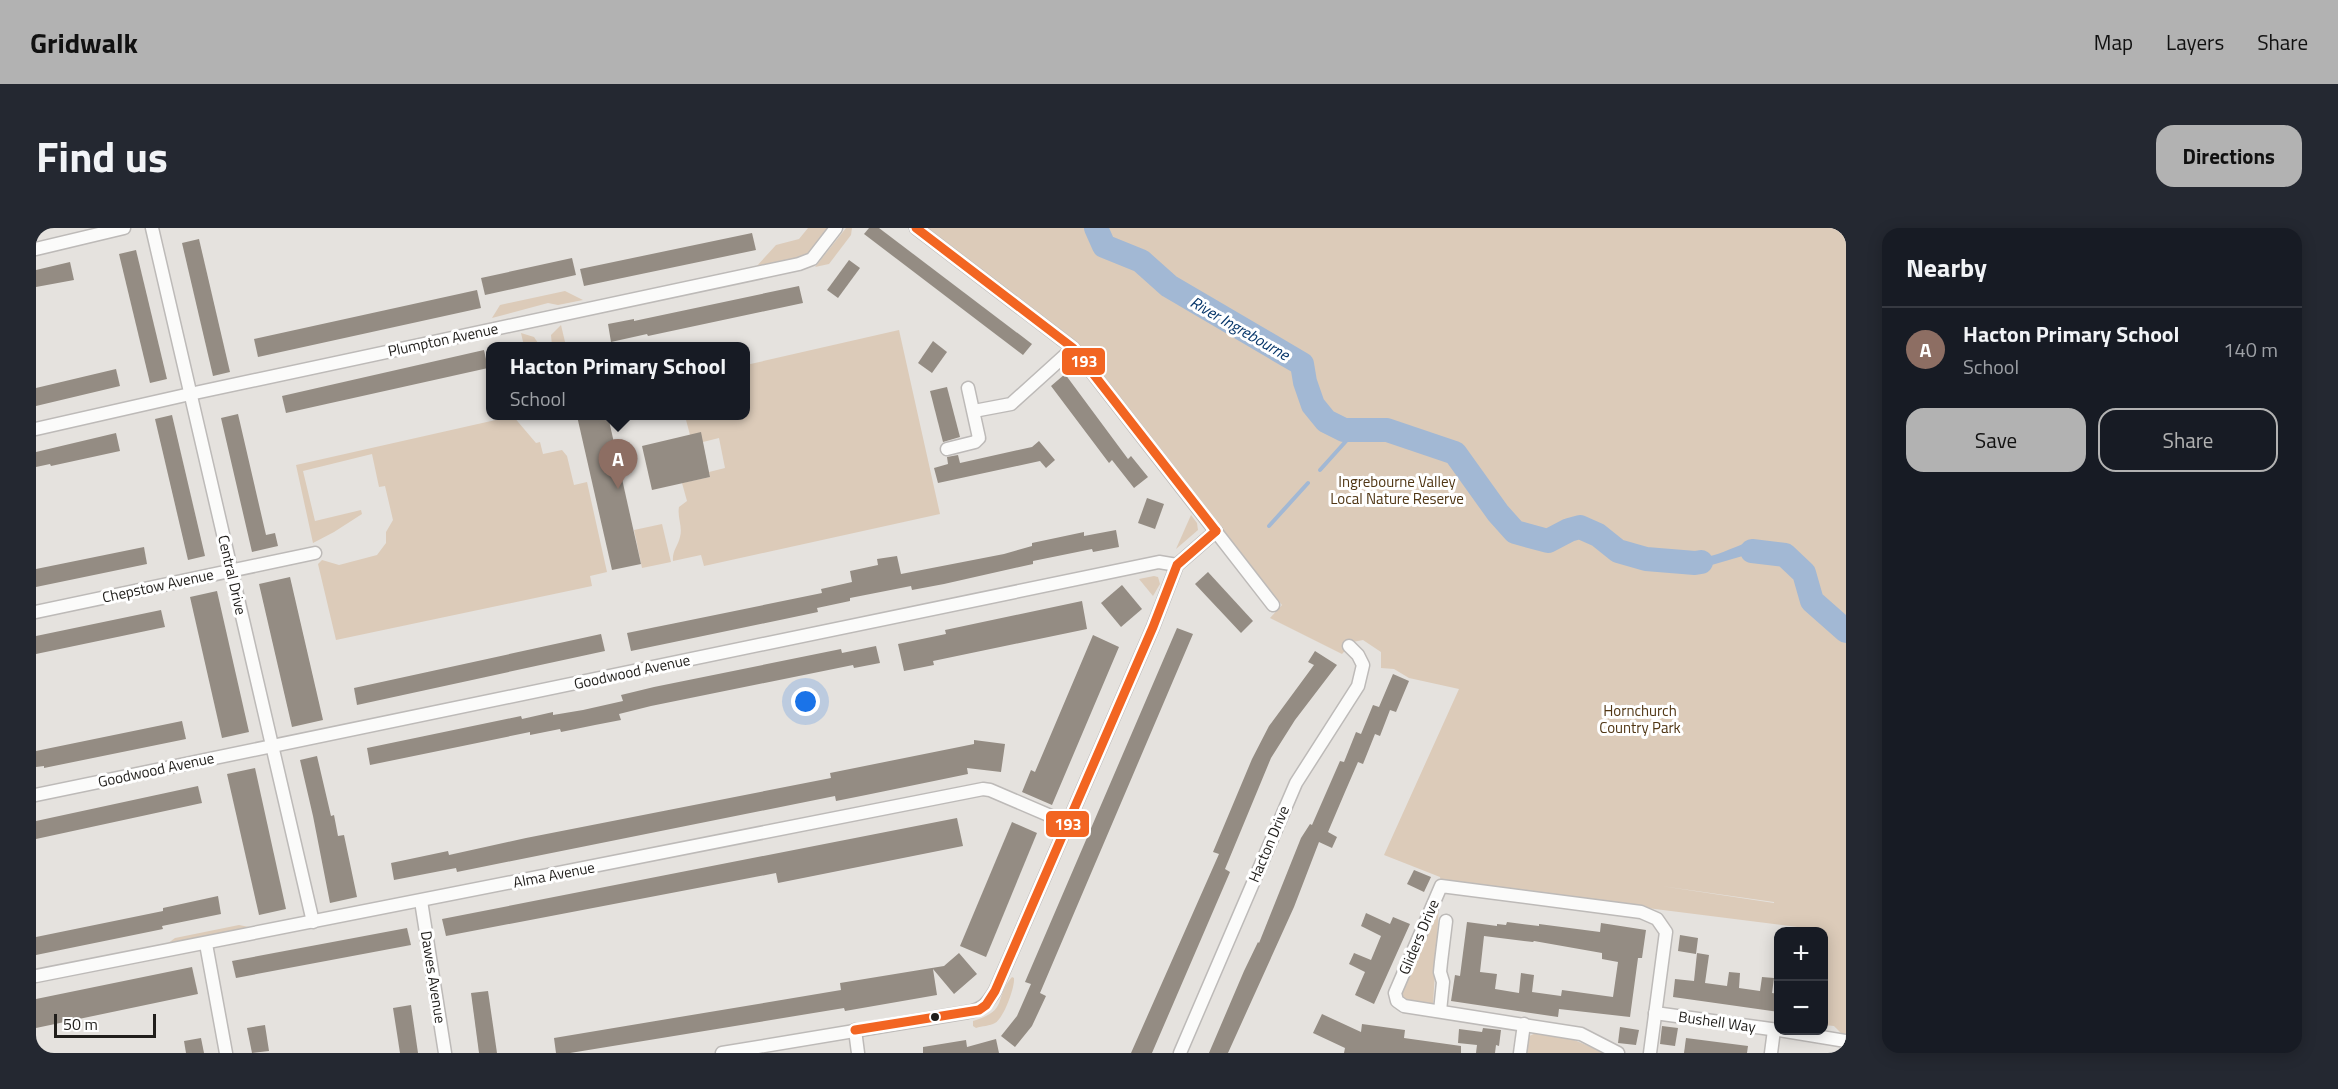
<!DOCTYPE html>
<meta charset="utf-8">
<style>
body{margin:0;font-family:"Titillium Web",sans-serif;background:#242831;color:#f1f3f6}
.controls{position:absolute;right:18px;bottom:18px;display:grid;overflow:hidden;border-radius:12px;box-shadow:0 3px 15px #0003}
.controls button{width:54px;height:54px;display:grid;place-items:center;padding:0;border:0;border-bottom:2px solid #363941;background:#171b24;color:#f1f3f6;font:30px sans-serif}
.scale{position:absolute;left:18px;bottom:15px;width:102px;box-sizing:border-box;padding-left:6px;border:3px solid #201e1b;border-top:0;font-size:16px;line-height:21px;white-space:nowrap;color:#201e1b;-webkit-text-stroke:4px #fff;paint-order:stroke}
.you{position:absolute;left:770px;top:474px;width:21px;height:21px;margin:-15px;border:4px solid #fff;border-radius:50%;background:#1a73e8;box-shadow:0 0 0 9px #1a73e833}
.badge{display:grid;place-items:center;width:39px;height:39px;border-radius:50%;background:#b2b2b2;color:#fff;font-size:20px;font-weight:700}
.pin{position:absolute;translate:-50% -50px;filter:drop-shadow(0 2px 3px #0008)}
.pin::after{content:'';position:absolute;top:32px;width:21px;height:18px;background:inherit;clip-path:polygon(0 0,100% 0,50% 100%)}
.popup{position:absolute;left:450px;top:114px;width:264px;height:78px;box-sizing:border-box;display:grid;place-content:center;border-radius:12px;background:#171b24;filter:drop-shadow(0 2px 4px #0005);font-size:20px;white-space:nowrap;color:#9ea1a6}
.popup b{font-size:22px;color:#f1f3f6}
.popup::after{content:'';position:absolute;left:50%;top:100%;margin-left:-12px;border:12px solid transparent;border-top-color:#171b24}
.list{margin:0;padding:0;list-style:none}
h2{display:flex;justify-content:space-between;align-items:center;height:78px;margin:0;padding:0 24px;font-size:26px}
h2 small{font-size:20px;font-weight:400;color:#9ea1a6}
.list li{display:grid;grid-template-columns:39px 1fr auto;gap:18px;align-items:center;box-sizing:border-box;height:84px;padding:0 24px;border-top:2px solid #363941}
.list b{display:block;font-size:22px;white-space:nowrap}
.list p{margin:0;font-size:20px;white-space:nowrap;color:#9ea1a6}
.list em{font-size:20px;font-style:normal;color:#9ea1a6}
.actions{display:flex;gap:12px;padding:18px 24px}
.actions a{flex:1;padding:14px 0;border:2px solid #b2b2b2;border-radius:18px;text-align:center;font-size:21px;color:#b2b2b2}
.actions .main{background:#b2b2b2;color:#111}
.map{position:relative;flex:none;width:1810px;height:825px;overflow:hidden;border-radius:18px}
header{display:flex;align-items:center;gap:36px;box-sizing:border-box;height:84px;padding:0 30px;background:#b2b2b2;color:#111}
header strong{font-size:28px}
nav{display:flex;gap:33px;margin-inline-start:auto;font-size:21px}
.intro{display:flex;align-items:center;justify-content:space-between;box-sizing:border-box;height:144px;padding:0 36px}
h1{margin:0;font-size:42px}
.button{padding:15px 27px;border-radius:18px;background:#b2b2b2;color:#111;font-size:21px;font-weight:700}
main{display:flex;gap:36px;padding:0 36px}
aside{flex:1;background:#171b24;border-radius:18px;box-shadow:0 3px 15px #0003}
.map>svg:first-child{display:block}
</style>
<header>
<strong>Gridwalk</strong>
<nav><a>Map</a><a>Layers</a><a>Share</a></nav>
</header>
<div class="intro"><h1>Find us</h1><a class="button">Directions</a></div>
<main>
<div class="map">
<svg width="1810" height="825" viewBox="0 0 1810 825">
<rect width="100%" height="100%" fill="#e5e2de"/>
<g fill="#dccbb9" fill-rule="evenodd">
<path d="M772,0H795L772,27L719,40L740,17L763,11Z"/>
<path d="M810,0H816L815,7L793,36L779,39Z"/>
<path d="M890,0H1810V403L1776,373L1768,346L1749,327L1708,322L1710,327L1748,333L1764,351L1770,369L1810,410V806L1805,805L1798,798L1788,797V704L1769,703V700L1405,654L1404,649L1348,627L1423,461L1373,450L1358,441L1345,440V424L1327,412L1317,414L1306,426L1234,390L1246,377L1049,126L1039,115ZM1625,658L1738,674V675Z"/>
<path d="M529,63L547,72L522,77L512,75L456,90L464,77Z"/>
<path d="M525,97L530,118H516L515,107Z"/>
<path d="M863,102L904,286L668,338L665,327L637,333C636,323 642,318 644,309C647,299 641,289 643,279L651,273L646,255L674,249L673,244L689,240L683,210L667,214L654,207L649,188H710V137Z"/>
<path d="M485,105L498,109L504,118H488Z"/>
<path d="M477,188L500,215L504,214L507,226L526,222L531,228L538,257L551,254L571,344L554,348L556,358L300,412L282,336L286,332L303,337L341,327L350,315V304L357,292L349,258L343,259L336,226L267,243L279,293L325,282L326,286L298,304L277,315L260,237Z"/>
<path d="M1155,287L1161,295L1162,302L1140,321Z"/>
<path d="M626,296L635,334L606,340L598,302Z"/>
<path d="M1118,348L1122,349L1124,356L1117,368L1103,351Z"/>
<path d="M1403,677L1397,777L1371,774L1364,767Z"/>
<path d="M203,697L213,699V702L131,716L139,710Z"/>
<path d="M976,749L978,750C979,759 968,790 959,795C954,798 946,798 940,800L937,798V793C974,782 957,770 976,749Z"/>
<path d="M1500,805L1531,809L1569,825H1490L1493,808Z"/>
</g>
<path fill="#a2b8d4" d="M1707,316L1738,319L1768,345L1776,373L1810,403V410L1774,374L1764,351L1748,333L1710,327L1662,341L1650,340L1633,335L1635,326C1668,334 1677,328 1707,316Z"/>
<g fill="none" stroke-linecap="round" stroke-linejoin="round">
<g stroke="#a2b8d4" stroke-width="4">
<path d="M1284,242L1320,202"/>
<path d="M1233,298L1272,255"/>
</g>
<g stroke="#a2b8d4" stroke-width="24">
<path d="M1060,0L1068,18L1105,33L1133,58L1266,136L1269,154L1277,177L1290,193L1308,202H1351L1419,225L1462,285L1479,304L1512,313L1533,302L1544,299L1562,307L1582,323L1610,331L1659,335L1665,334"/>
<path d="M1716,323L1749,327L1768,345L1776,373L1810,403"/>
</g>
</g>
<g fill="#948c83" fill-rule="evenodd">
<path d="M833,0H843L996,116L987,127L828,6Z"/>
<path d="M716,5L720,22L548,58L544,41Z"/>
<path d="M163,11L194,144L177,148L146,15Z"/>
<path d="M100,22L131,151L114,155L83,26Z"/>
<path d="M536,30L540,47L449,67L445,50Z"/>
<path d="M813,32L824,40L802,70L791,62Z"/>
<path d="M34,34L38,52L0,59V42Z"/>
<path d="M763,58L767,75L612,108L611,106L575,114L572,96L598,91V93Z"/>
<path d="M441,62L445,80L222,129L218,111Z"/>
<path d="M897,113L911,124L896,145L882,135Z"/>
<path d="M448,122L452,140L250,185L246,168Z"/>
<path d="M80,141L84,158L0,178V160Z"/>
<path d="M1029,146L1092,231L1095,228L1112,249L1098,260L1076,232L1073,235L1015,158Z"/>
<path d="M911,159L924,209L907,214L894,163Z"/>
<path d="M202,186L230,307L239,305L242,318L216,324L185,190Z"/>
<path d="M136,187L169,328L152,332L119,191Z"/>
<path d="M541,188H572L605,336L576,342Z"/>
<path d="M665,204L674,249L616,262L606,218Z"/>
<path d="M80,205L84,223L15,238L14,236L0,239V224Z"/>
<path d="M1003,213L1019,232L1010,240L1004,233L902,255L898,240L912,236L911,229L922,227L924,235L996,219Z"/>
<path d="M1111,270L1128,276L1119,301L1102,295Z"/>
<path d="M1080,302L1083,319L1057,324L1056,321L997,333V336L908,356L876,362L875,358L814,370V373L781,380L782,384L595,423L591,405L786,365L785,361L816,354L814,343L842,337L841,331L861,328L865,346L968,326L996,318V315L1048,304V308Z"/>
<path d="M108,319L111,336L0,359V341Z"/>
<path d="M1172,344L1217,393L1205,405L1159,356Z"/>
<path d="M254,349L287,492L256,499L223,356Z"/>
<path d="M1086,357L1106,381L1085,399L1065,375Z"/>
<path d="M181,363L213,504L186,510L154,369Z"/>
<path d="M1046,373L1051,401L897,433L898,437L868,443L862,416L910,406L909,402Z"/>
<path d="M125,382L129,399L0,426V408Z"/>
<path d="M1141,400L1157,406L1004,765L1010,768L996,798L979,819L965,808L981,788L995,756L989,754Z"/>
<path d="M565,406L569,423L321,477L318,460Z"/>
<path d="M1057,407L1083,419L1016,577L986,564L995,542L999,544Z"/>
<path d="M840,418L844,435L818,440L817,437L615,478L583,486L585,492L559,497L525,504L524,501L494,507V504L334,537L331,520L485,488L486,491L517,484V487L547,482L587,473L585,467L618,459L805,421L806,425Z"/>
<path d="M1279,423L1301,437L1259,492L1235,530L1189,641L1194,644L1116,825H1095L1183,626L1177,624L1216,531L1233,498L1278,437L1272,434Z"/>
<path d="M1357,446L1373,453L1360,484L1354,482L1344,508L1339,506L1327,536L1322,534L1309,564L1292,604L1301,609L1296,620L1283,614L1258,679L1192,825H1173L1208,743L1222,714L1223,715L1265,610L1274,596L1276,597L1304,533L1308,534L1320,504L1325,506L1337,477L1343,479Z"/>
<path d="M146,493L150,511L8,540V538L0,539V523Z"/>
<path d="M938,512L969,516L965,544L931,540L932,546L830,567L800,573L799,568L421,644L420,640L358,652L355,635L412,623L413,627L490,610L795,550L794,545L938,516Z"/>
<path d="M281,528L295,588L298,587L302,608L308,607L321,669L294,675L277,588L264,532Z"/>
<path d="M219,540L250,681L223,687L191,546Z"/>
<path d="M162,558L166,575L0,611V593Z"/>
<path d="M921,590L927,618L742,655L740,645L410,708L406,691Z"/>
<path d="M976,594L1001,605L950,729L924,718Z"/>
<path d="M1378,642L1395,649L1388,664L1371,656Z"/>
<path d="M182,668L185,686L126,698L127,701L0,727V709L127,683V680Z"/>
<path d="M1330,685L1354,696L1357,689L1374,696L1338,776L1319,767L1329,744L1313,736L1318,725L1335,732L1345,708L1325,698Z"/>
<path d="M1431,694L1461,698V696L1470,697L1471,694L1503,698V696L1564,704L1565,695L1610,702L1606,730H1602L1594,789L1523,781L1522,789L1415,773L1419,747L1424,748ZM1448,708L1497,714L1498,713L1566,725V731L1582,734L1577,769L1526,762L1525,768L1496,764L1498,747L1485,745L1483,765L1459,761L1461,746L1444,744Z"/>
<path d="M371,700L375,717L200,750L196,733Z"/>
<path d="M1644,707L1662,710L1660,726L1642,723Z"/>
<path d="M923,725L941,746L918,766L897,741L901,767L809,783L808,780L534,825H520L518,810L805,762L804,755L908,738Z"/>
<path d="M1661,725L1673,727L1669,755L1691,758L1693,744L1704,745L1703,760L1724,763L1726,749L1738,750L1736,765L1743,766V784L1637,769L1639,751L1658,753Z"/>
<path d="M156,739L162,766L0,800V771Z"/>
<path d="M452,763L461,825H443L435,765Z"/>
<path d="M375,777L382,825H364L357,780Z"/>
<path d="M1286,786L1325,804L1326,796L1369,802L1368,810L1425,818V825H1308L1309,820L1277,805Z"/>
<path d="M229,797L233,823L216,825L211,800Z"/>
<path d="M1626,798L1642,800L1639,818L1624,816Z"/>
<path d="M1584,799L1603,802L1600,817L1582,815Z"/>
<path d="M1447,800L1465,802L1463,818L1460,817L1459,825H1440L1441,817L1422,815L1423,801L1446,804Z"/>
<path d="M165,810L168,825H150L148,813Z"/>
<path d="M1650,810L1712,818L1711,825H1648Z"/>
<path d="M960,811L963,825H887V819L930,812L931,819Z"/>
</g>
<g fill="none" stroke-linecap="round" stroke-linejoin="round">
<defs>
<g id="minor">
<path d="M116,0L277,694"/>
<path d="M880,0L1037,120L1237,377"/>
<path d="M0,21L88,0"/>
<path d="M938,183L975,176L1037,120"/>
<path d="M0,201L154,166L763,36L776,31L800,0"/>
<path d="M911,221L939,214L943,210L932,160"/>
<path d="M0,384L279,325"/>
<path d="M0,567L1123,334L1141,337"/>
<path d="M385,673L409,825"/>
<path d="M170,716L190,825"/>
<path d="M0,748L947,561L954,562L1031,595"/>
<path d="M1404,783L1407,754L1404,744L1405,734L1410,693"/>
<path d="M1619,785L1742,802"/>
<path d="M819,802L822,825"/>
<path d="M1743,802L1810,813"/>
<path d="M686,825L932,784C947,781 951,776 959,763L1117,399L1141,337L1180,303"/>
<path d="M1144,825L1260,555L1322,458L1327,437L1322,427L1313,418"/>
<path d="M1484,825L1488,796"/>
<path d="M1582,825L1545,806L1368,778L1361,773L1359,765L1405,658L1605,684L1621,691L1630,704L1614,825"/>
<path d="M1735,825L1738,802"/>
</g>
</defs>
<use href="#minor" stroke="#bdbab8" stroke-width="15"/>
<use href="#minor" stroke="#fbfbfa" stroke-width="12"/>
<defs>
<g id="bus-1">
<path d="M880,0L1037,120L1180,303"/>
<path d="M819,802L943,782L950,777L959,763L1117,399L1141,337L1180,303"/>
</g>
</defs>
<use href="#bus-1" stroke="#fff" stroke-width="14"/>
<use href="#bus-1" stroke="#f26522" stroke-width="9"/>
</g>
<circle fill="#201e1b" stroke="#fff" stroke-width="2" cx="899" cy="789" r="5"/>
<g text-anchor="middle" stroke-width="6" stroke-linejoin="round" paint-order="stroke">
<g font-size="15" fill="#201e1b" stroke="#fff">
<text transform="translate(407 112) rotate(-12)" y="5">Plumpton Avenue</text>
<text transform="translate(196 347) rotate(77)" y="5">Central Drive</text>
<text transform="translate(122 358) rotate(-12)" y="5">Chepstow Avenue</text>
<text transform="translate(596 444) rotate(-12)" y="5">Goodwood Avenue</text>
<text transform="translate(120 542) rotate(-12)" y="5">Goodwood Avenue</text>
<text transform="translate(1233 616) rotate(-67)" y="5">Hacton Drive</text>
<text transform="translate(518 647) rotate(-11)" y="5">Alma Avenue</text>
<text transform="translate(1383 709) rotate(-67)" y="5">Gliders Drive</text>
<text transform="translate(397 749) rotate(81)" y="5">Dawes Avenue</text>
<text transform="translate(1681 794) rotate(8)" y="5">Bushell Way</text>
</g>
<g font-size="15" fill="#503614" stroke="#fff">
<text x="1361" y="259">Ingrebourne Valley<tspan x="1361" dy="17">Local Nature Reserve</tspan></text>
<text x="1604" y="488">Hornchurch<tspan x="1604" dy="17">Country Park</tspan></text>
</g>
<g font-size="16" font-style="italic" fill="#08376b" stroke="#fff">
<text transform="translate(1204 100) rotate(30)" y="6">River Ingrebourne</text>
</g>
</g>
<g stroke="#fff" stroke-width="2">
<rect x="1025" y="119" width="45" height="29" rx="6" fill="#f26522"/>
<rect x="1009" y="582" width="45" height="28" rx="6" fill="#f26522"/>
</g>
<g font-size="16" text-anchor="middle" font-weight="bold" fill="#fff">
<text x="1048" y="139">193</text>
<text x="1032" y="602">193</text>
</g>
</svg>
<div class="controls">
<button>+</button>
<button>−</button>
</div>
<div class="scale">50 m</div>
<div class="you"></div>
<div class="pin badge" style="left:582px;top:261px;background:#8d6e63">A</div>
<div class="popup"><b>Hacton Primary School</b>School</div>
</div>
<aside>
<h2>Nearby<small></small></h2>
<ul class="list">
<li><span class="badge" style="background:#8d6e63">A</span><div><b>Hacton Primary School</b><p>School</p></div><em>140 m</em></li>
</ul>
<div class="actions"><a class="main">Save</a><a>Share</a></div>
</aside>
</main>
